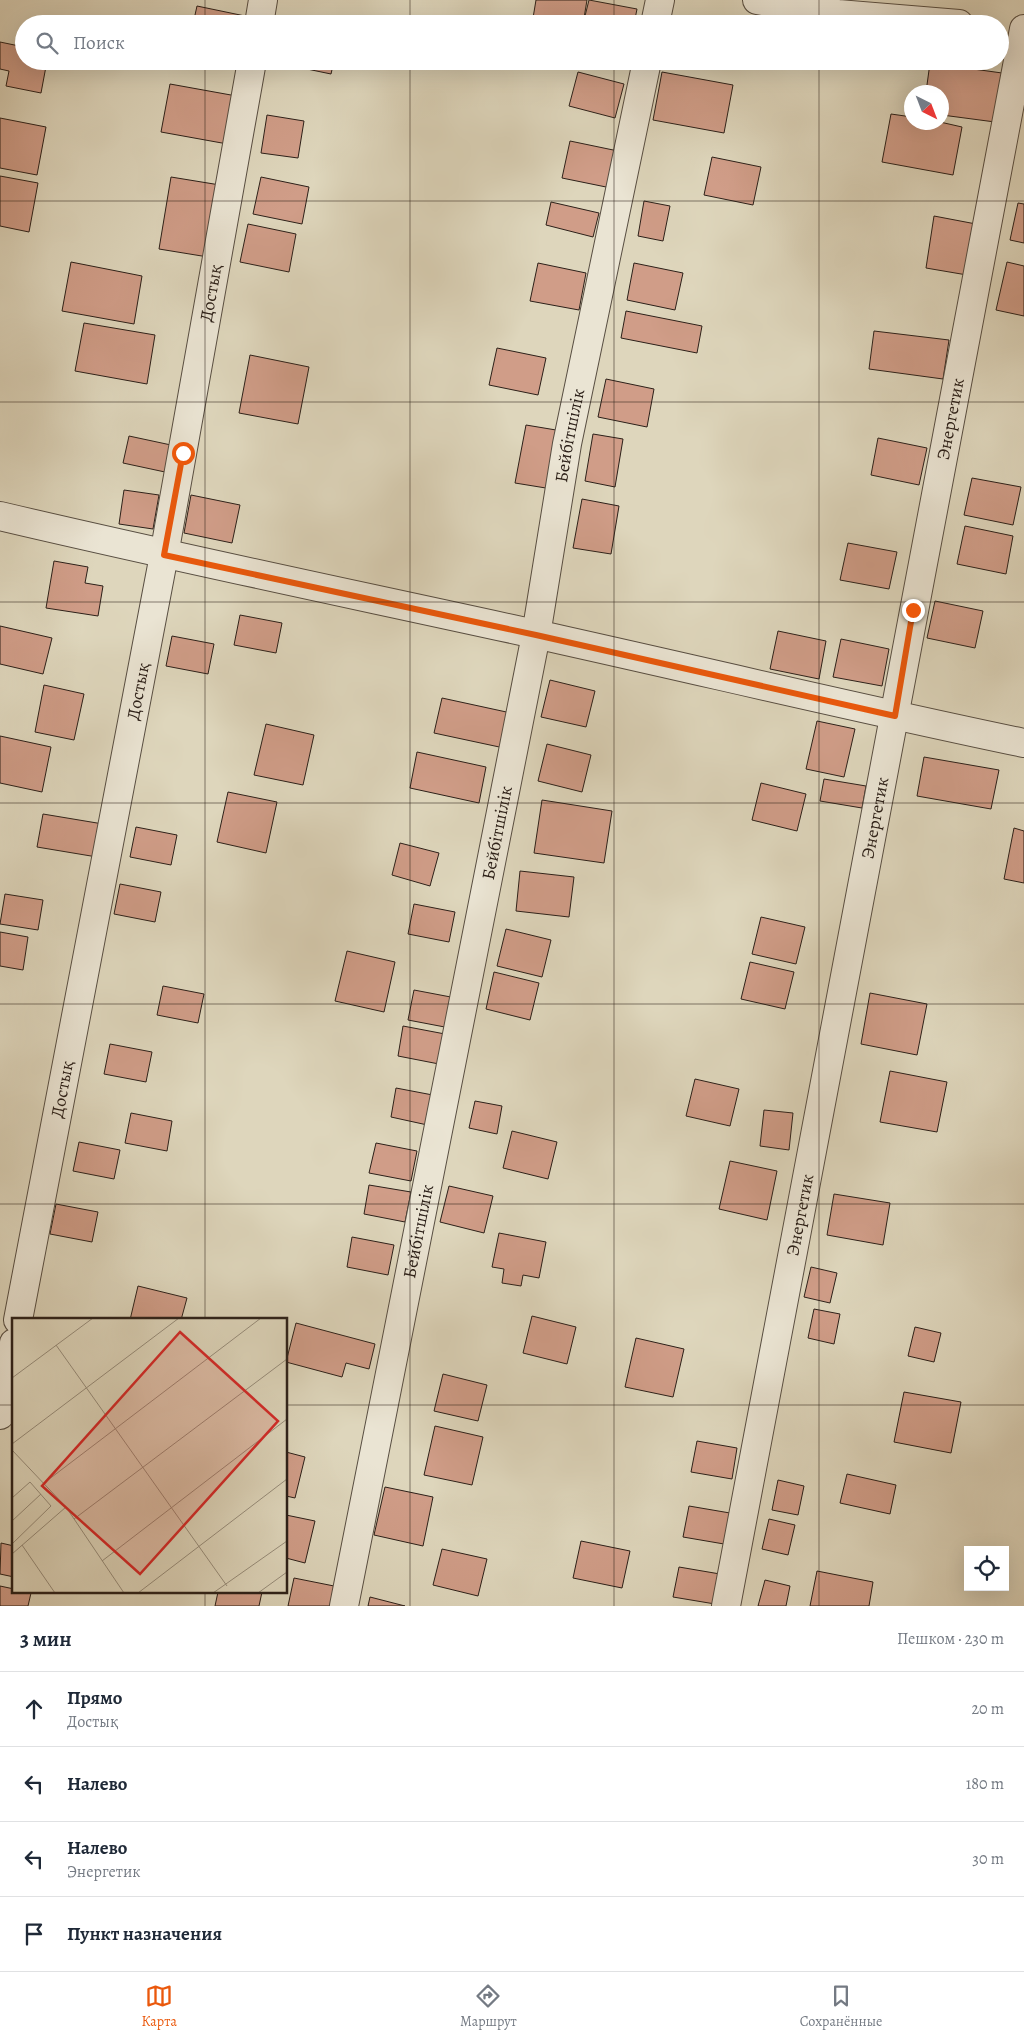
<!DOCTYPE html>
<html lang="ru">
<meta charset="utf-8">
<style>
body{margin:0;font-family:Alegreya,serif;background:#f2f2f3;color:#1f2937}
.controls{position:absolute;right:15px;bottom:15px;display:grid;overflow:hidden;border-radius:0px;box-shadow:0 5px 20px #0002}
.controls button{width:45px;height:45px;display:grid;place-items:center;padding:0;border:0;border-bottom:1px solid #e0e1e3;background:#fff;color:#1f2937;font:25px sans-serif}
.compass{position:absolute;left:904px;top:85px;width:45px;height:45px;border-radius:50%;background:#fff;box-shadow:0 5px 20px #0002;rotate:138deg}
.stop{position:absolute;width:15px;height:15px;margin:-11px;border:4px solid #ea580c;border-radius:50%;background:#fff}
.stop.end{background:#ea580c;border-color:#fff;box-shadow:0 1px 5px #0008}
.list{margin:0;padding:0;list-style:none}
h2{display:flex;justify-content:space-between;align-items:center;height:65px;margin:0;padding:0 20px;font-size:21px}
h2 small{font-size:16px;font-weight:400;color:#747a83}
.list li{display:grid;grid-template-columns:32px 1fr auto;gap:15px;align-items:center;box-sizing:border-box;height:75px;padding:0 20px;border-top:1px solid #e0e1e3}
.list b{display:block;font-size:19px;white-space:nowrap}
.list p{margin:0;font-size:16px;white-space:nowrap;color:#747a83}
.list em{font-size:16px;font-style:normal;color:#747a83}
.icon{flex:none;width:28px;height:28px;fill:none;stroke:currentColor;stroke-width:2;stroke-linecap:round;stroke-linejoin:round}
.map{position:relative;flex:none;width:1024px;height:1606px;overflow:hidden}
.search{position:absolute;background:#fff;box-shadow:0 5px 20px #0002;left:15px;right:15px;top:15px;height:55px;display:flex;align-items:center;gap:12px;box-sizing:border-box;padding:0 18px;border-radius:28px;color:#747a83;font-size:19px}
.sheet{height:365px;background:#fff}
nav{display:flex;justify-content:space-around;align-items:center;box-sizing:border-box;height:70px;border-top:1px solid #e0e1e3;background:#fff;font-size:14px;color:#747a83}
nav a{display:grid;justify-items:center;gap:2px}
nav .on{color:#ea580c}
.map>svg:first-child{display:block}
</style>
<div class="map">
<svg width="1024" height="1606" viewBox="0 0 1024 1606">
<rect width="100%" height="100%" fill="#ded6bc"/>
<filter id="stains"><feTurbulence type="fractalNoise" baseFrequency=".004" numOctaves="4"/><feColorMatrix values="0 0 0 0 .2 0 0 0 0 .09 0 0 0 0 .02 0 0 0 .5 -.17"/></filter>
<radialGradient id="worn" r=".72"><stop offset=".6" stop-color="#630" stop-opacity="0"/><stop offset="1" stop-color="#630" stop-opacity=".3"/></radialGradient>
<g fill="#d09d88" stroke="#2c2019">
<path d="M536,0H587L583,24H532Z"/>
<path d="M589,0L637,9L634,24H583Z"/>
<path d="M197,6L245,16L244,24H193Z"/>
<path d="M0,42L24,47V61H47L41,93L6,86L9,71L0,69Z"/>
<path d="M283,61H334L331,74L283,64Z"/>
<path d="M930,63L1002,73L995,122L942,115V92H926Z"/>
<path d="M578,72L624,84L615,118L569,106Z"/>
<path d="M662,72L733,85L724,133L653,120Z"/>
<path d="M170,84L242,97L233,145L161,132Z"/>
<path d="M891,114L912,117V122H940L962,127L953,175L882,162Z"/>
<path d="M267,115L304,121L298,158L261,153Z"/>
<path d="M0,118L46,127L37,175L0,168Z"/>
<path d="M570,141L618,151L611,188L562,178Z"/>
<path d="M712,157L761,167L753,205L704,195Z"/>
<path d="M0,176L38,183L29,232L0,226Z"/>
<path d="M171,177L220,185L208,257L159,249Z"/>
<path d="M261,177L309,187L302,224L253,214Z"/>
<path d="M644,201L670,206L663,241L638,236Z"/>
<path d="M551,202L599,213L593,237L546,225Z"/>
<path d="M1018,203L1024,204V243L1010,240Z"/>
<path d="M934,216L976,224L967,275L926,268Z"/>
<path d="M248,224L296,234L289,272L240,262Z"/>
<path d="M71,262L142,276L134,324L62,311Z"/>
<path d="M1007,262L1024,266V316L996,310Z"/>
<path d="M538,263L586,273L579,310L530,301Z"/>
<path d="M634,263L683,273L675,310L627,300Z"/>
<path d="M626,311L702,326L697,353L621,338Z"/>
<path d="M84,323L155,335L147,384L75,371Z"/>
<path d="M874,331L949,340L943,379L869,369Z"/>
<path d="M497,348L546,358L538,395L489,385Z"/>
<path d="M250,355L309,367L298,424L239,413Z"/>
<path d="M606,379L654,389L647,427L598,417Z"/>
<path d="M526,425L562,431L552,489L515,483Z"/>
<path d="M593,434L623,439L615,487L585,481Z"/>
<path d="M129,436L171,445L165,472L123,463Z"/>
<path d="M878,438L927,448L919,485L871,475Z"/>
<path d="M972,478L1021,487L1013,525L964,515Z"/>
<path d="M124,490L159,495L153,529L119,524Z"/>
<path d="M191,495L240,505L232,543L184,533Z"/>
<path d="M582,499L619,506L611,554L573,548Z"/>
<path d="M965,526L1013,536L1006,574L957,564Z"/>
<path d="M848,543L897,552L889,589L840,580Z"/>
<path d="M54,561L88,567L85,583L103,586L98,616L46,608Z"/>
<path d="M935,601L983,611L975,648L927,638Z"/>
<path d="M240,615L282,623L276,653L234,645Z"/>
<path d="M0,626L52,638L43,674L0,664Z"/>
<path d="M778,631L826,641L819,679L770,669Z"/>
<path d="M172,636L214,644L208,674L166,666Z"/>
<path d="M841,639L889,649L882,686L833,677Z"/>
<path d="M550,680L595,691L586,727L541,717Z"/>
<path d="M44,685L84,694L74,740L35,732Z"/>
<path d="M442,698L511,713L504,748L434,733Z"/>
<path d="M817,721L855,729L844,777L806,769Z"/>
<path d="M266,724L314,735L303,785L254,775Z"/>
<path d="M0,736L51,747L42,792L0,783Z"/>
<path d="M547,744L591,755L582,792L538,781Z"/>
<path d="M417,752L486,767L479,803L410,788Z"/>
<path d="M924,757L999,770L991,809L917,796Z"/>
<path d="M824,779L866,786L862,808L820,801Z"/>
<path d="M761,783L806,794L797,831L752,820Z"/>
<path d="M228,792L277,802L266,853L217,842Z"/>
<path d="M542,800L612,811L604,863L534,853Z"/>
<path d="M43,814L103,824L97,857L37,847Z"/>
<path d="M136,827L177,835L171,865L130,857Z"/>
<path d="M1014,828L1024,831V883L1004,879Z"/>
<path d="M400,843L439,853L430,886L392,875Z"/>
<path d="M520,871L574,877L569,917L516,911Z"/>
<path d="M120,884L161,892L155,922L114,914Z"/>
<path d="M5,894L43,900L38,930L0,924Z"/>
<path d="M414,904L455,912L449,942L408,934Z"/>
<path d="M761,917L805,927L796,964L752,954Z"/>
<path d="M506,929L551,940L542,977L497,966Z"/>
<path d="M0,932L28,937L23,970L0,966Z"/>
<path d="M347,951L395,962L384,1012L335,1001Z"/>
<path d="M750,962L794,972L785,1009L741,999Z"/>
<path d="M494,972L539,983L530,1020L486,1009Z"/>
<path d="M163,986L204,994L198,1023L157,1015Z"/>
<path d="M414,990L456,998L450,1028L408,1020Z"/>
<path d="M870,993L927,1004L917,1055L861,1044Z"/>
<path d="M403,1026L445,1034L439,1064L398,1056Z"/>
<path d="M110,1044L152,1052L146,1082L104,1074Z"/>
<path d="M890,1071L947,1082L937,1132L880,1122Z"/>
<path d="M695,1079L739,1089L730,1126L686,1116Z"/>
<path d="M396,1088L438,1096L432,1126L391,1117Z"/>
<path d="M475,1101L502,1106L497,1134L469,1128Z"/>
<path d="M764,1110L793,1113L789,1150L760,1146Z"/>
<path d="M131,1113L172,1121L167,1151L125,1143Z"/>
<path d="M512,1131L557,1142L548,1179L503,1168Z"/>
<path d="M79,1142L120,1150L114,1179L73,1171Z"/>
<path d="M376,1143L417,1151L411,1181L369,1173Z"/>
<path d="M730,1161L777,1171L767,1220L719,1209Z"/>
<path d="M369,1185L411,1192L405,1222L364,1214Z"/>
<path d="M449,1186L493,1196L484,1233L440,1222Z"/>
<path d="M834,1194L890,1203L883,1245L827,1235Z"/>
<path d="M56,1204L98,1212L92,1242L50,1234Z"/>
<path d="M499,1233L546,1242L539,1278L523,1275L521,1286L502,1283L504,1269L492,1267Z"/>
<path d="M352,1237L394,1245L388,1275L347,1267Z"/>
<path d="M811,1267L837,1273L830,1303L804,1297Z"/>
<path d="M138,1286L187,1298L181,1320H130Z"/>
<path d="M814,1309L840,1314L834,1344L808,1338Z"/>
<path d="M532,1316L576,1327L567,1364L523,1353Z"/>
<path d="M296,1323L375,1344L369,1369L346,1363L342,1377L286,1362Z"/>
<path d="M915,1327L941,1333L934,1362L908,1356Z"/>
<path d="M636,1338L684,1349L673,1397L625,1387Z"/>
<path d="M443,1374L487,1385L478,1421L434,1411Z"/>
<path d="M904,1392L961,1402L951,1453L894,1442Z"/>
<path d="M435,1426L483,1437L472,1485L424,1475Z"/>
<path d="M697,1441L737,1448L732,1479L691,1472Z"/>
<path d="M286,1452L305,1457L295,1498L286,1496Z"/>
<path d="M847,1474L896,1485L890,1514L840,1503Z"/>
<path d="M778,1480L804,1486L798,1515L772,1510Z"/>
<path d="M385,1487L433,1497L423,1546L374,1535Z"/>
<path d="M689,1506L730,1513L724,1544L683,1537Z"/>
<path d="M286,1515L315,1521L305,1563L286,1558Z"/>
<path d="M769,1519L795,1525L788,1555L762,1549Z"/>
<path d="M581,1541L630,1551L622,1588L573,1578Z"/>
<path d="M1,1543L14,1546V1577L0,1574Z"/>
<path d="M442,1549L487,1559L478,1596L433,1585Z"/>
<path d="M679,1567L720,1574L715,1604L673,1597Z"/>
<path d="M817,1571L873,1582L869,1606H810Z"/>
<path d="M294,1578L334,1586L330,1606H288Z"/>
<path d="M765,1580L790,1586L786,1606H758Z"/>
<path d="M0,1586L14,1589V1592L31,1593L28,1606H0Z"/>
<path d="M218,1592H262L259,1606H215Z"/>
<path d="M370,1597L405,1606H368Z"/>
</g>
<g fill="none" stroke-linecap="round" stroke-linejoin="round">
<defs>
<g id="minor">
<path d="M757,0L838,14L959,24"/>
<path d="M259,24L263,0"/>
<path d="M655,24L660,0"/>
<path d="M0,516C178,558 357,595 535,634C698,670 860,709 1024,743"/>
<path id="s1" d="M18,1320L164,555L252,61"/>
<path d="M0,1415L14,1343"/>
<path id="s2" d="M344,1606L536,635L567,444L647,61"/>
<path id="s3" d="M726,1606L1024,29"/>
</g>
</defs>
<use href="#minor" stroke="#584e42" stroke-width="30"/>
<use href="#minor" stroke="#eae4d3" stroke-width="28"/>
</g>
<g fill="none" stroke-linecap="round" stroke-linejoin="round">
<path stroke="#ea580c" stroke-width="6" d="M183,453L164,555L536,635L895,716L913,610"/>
</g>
<path fill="none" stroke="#2c2019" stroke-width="1" stroke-opacity="0.55" d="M205,0V24M410,0V24M614,0V24M819,0V24M205,61V1320M410,61V1606M614,61V1606M819,61V1606M0,201H1024M0,402H1024M0,602H1024M0,803H1024M0,1004H1024M0,1204H1024M0,1405H14M286,1405H1024M205,1592V1606"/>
<g text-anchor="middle" stroke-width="5" stroke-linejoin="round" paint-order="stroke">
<g font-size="18" fill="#2c2019" stroke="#eae4d3">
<text dy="6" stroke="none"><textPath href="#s1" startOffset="1045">Достық</textPath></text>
<text dy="6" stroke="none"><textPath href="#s3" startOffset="1208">Энергетик</textPath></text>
<text dy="6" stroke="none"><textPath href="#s2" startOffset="1192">Бейбітшілік</textPath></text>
<text dy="6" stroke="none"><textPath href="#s1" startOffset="640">Достық</textPath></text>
<text dy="6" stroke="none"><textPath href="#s3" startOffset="802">Энергетик</textPath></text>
<text dy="6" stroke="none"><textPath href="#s2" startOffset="788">Бейбітшілік</textPath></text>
<text dy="6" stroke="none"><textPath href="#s1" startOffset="235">Достық</textPath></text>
<text dy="6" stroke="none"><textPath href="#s3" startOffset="398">Энергетик</textPath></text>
<text dy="6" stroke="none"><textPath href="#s2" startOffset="382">Бейбітшілік</textPath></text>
</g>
</g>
<g transform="translate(12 1318)">
<rect width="275" height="275" fill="#ded6bc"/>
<path fill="none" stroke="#978d7b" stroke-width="1" d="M44,27L215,268M0,60L81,0M0,126L167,0M0,132L54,189L112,275M32,165L249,0M0,180L18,164L39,188L0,226M62,201L275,41M0,203L29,176M10,227L43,275M0,236L54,189M90,243L275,101M126,275L275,161M201,275L275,223M246,275L275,254"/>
<path fill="#d62828" fill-opacity="0.15" stroke="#d62828" stroke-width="2.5" d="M168,14L266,103L128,256L30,168Z"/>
<rect width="275" height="275" fill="none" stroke="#2c2019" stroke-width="2.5"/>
</g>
<rect width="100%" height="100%" filter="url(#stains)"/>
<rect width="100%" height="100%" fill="url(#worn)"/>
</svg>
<div class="controls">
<button><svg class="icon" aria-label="locate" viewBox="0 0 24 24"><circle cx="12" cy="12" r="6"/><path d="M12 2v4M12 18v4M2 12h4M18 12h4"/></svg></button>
</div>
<svg class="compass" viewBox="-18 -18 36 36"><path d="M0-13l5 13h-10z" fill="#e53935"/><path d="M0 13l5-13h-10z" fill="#747a83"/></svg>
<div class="stop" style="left:183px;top:453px"></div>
<div class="stop end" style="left:913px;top:610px"></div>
<div class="search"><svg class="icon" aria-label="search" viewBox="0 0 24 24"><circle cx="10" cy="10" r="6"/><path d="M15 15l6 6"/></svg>Поиск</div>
</div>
<section class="sheet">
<h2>3 мин<small>Пешком · 230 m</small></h2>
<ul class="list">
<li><svg class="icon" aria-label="ahead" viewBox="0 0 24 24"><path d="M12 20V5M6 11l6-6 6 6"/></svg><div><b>Прямо</b><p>Достық</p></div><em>20 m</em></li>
<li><svg class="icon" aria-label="left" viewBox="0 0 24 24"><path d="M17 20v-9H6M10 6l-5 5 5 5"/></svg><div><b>Налево</b></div><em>180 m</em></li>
<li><svg class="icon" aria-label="left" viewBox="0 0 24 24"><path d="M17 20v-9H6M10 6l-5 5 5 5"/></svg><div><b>Налево</b><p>Энергетик</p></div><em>30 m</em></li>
<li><svg class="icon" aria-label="arrive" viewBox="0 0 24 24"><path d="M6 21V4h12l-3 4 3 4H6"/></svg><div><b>Пункт назначения</b></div></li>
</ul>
</section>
<nav>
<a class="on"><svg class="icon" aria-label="map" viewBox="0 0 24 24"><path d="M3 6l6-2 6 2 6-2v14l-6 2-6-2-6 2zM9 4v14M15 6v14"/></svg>Карта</a>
<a><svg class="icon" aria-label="directions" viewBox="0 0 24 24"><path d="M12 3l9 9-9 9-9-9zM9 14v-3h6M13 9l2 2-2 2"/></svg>Маршрут</a>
<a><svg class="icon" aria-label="saved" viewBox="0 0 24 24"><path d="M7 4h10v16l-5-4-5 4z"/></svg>Сохранённые</a>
</nav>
